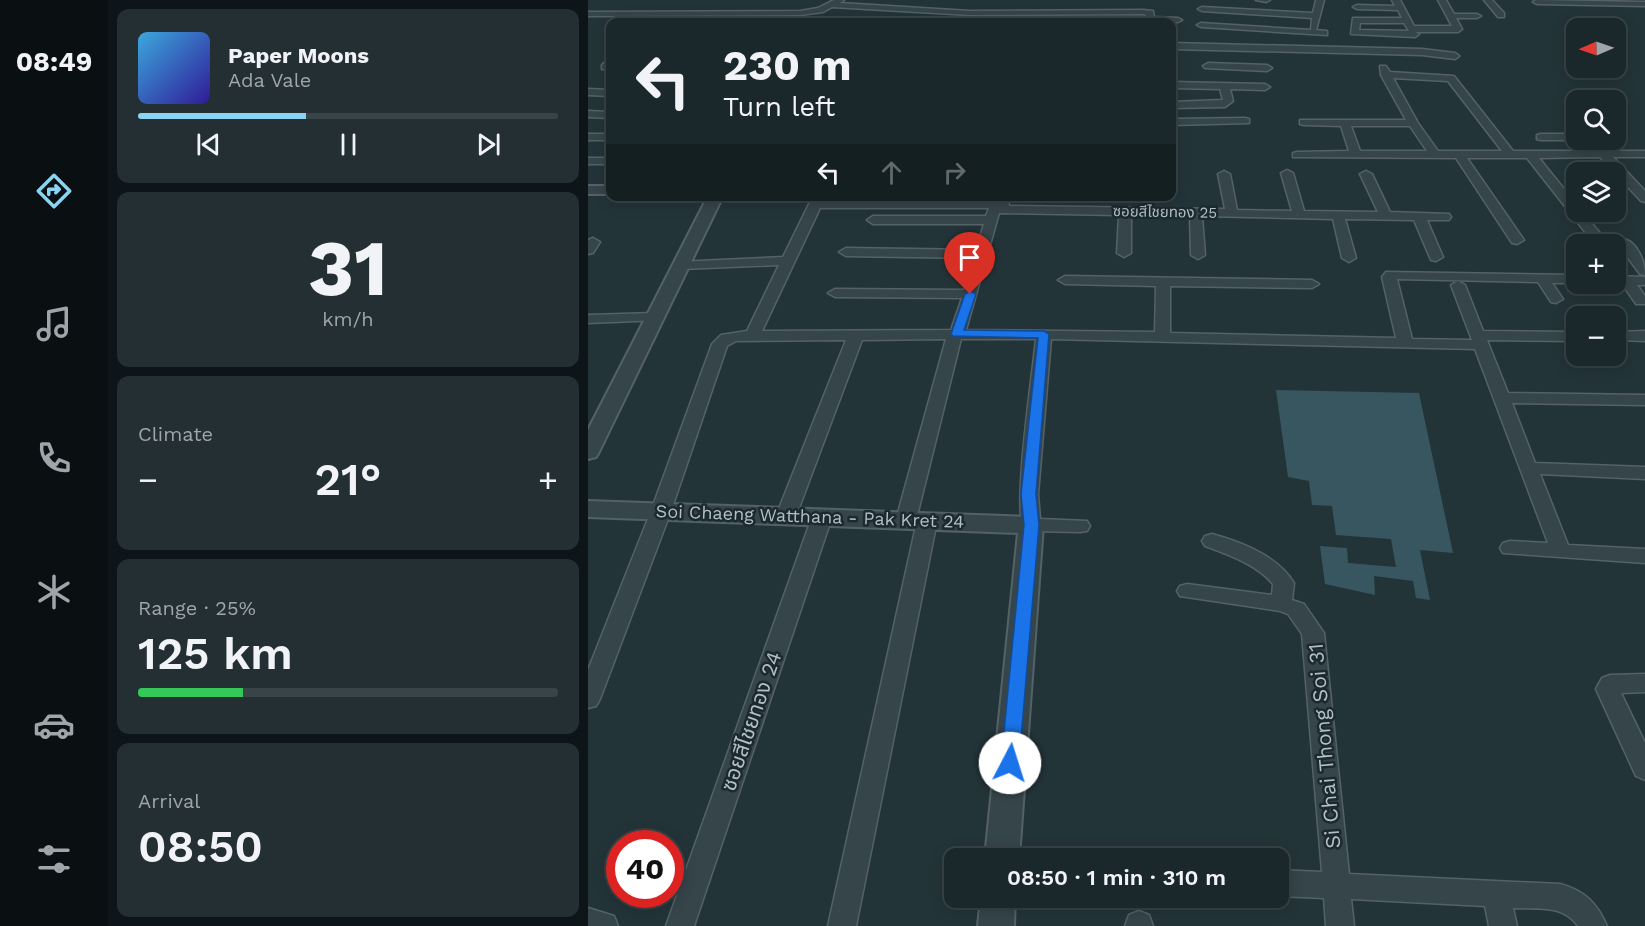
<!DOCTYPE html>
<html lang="en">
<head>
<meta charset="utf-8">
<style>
  :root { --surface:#1a272b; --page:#232f33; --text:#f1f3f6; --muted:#9fa5a9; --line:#384447; --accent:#89d4f3 }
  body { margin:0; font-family:"Work Sans","Noto Sans Thai",sans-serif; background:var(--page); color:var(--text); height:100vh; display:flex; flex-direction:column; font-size:22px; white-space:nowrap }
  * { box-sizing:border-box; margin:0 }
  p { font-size:20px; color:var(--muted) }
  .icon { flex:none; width:33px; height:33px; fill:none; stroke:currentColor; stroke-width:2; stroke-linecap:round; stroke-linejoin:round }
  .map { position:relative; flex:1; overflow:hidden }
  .drawer { display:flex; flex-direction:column; gap:9px; padding:9px; background:#0e1518; width:480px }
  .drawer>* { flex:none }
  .hud { position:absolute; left:18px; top:18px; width:570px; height:183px; border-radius:12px; box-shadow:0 3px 15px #0003,0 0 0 2px var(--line); background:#1a272b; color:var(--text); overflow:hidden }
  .needle { width:39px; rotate:268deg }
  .fabs { position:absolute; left:978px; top:18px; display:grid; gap:12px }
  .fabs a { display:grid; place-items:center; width:60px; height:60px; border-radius:12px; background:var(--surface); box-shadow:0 3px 15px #0003,0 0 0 2px var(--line); font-size:30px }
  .speed { position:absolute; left:18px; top:830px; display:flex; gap:12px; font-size:30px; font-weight:700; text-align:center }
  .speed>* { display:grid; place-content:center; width:78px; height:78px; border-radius:50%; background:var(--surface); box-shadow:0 3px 15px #0003,0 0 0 2px var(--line); line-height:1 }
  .speed .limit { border:9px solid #d22; background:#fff; color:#111 }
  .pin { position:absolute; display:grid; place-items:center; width:51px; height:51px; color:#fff; margin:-62px -26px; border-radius:50% 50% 50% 0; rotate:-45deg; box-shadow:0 0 6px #0007 }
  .pin .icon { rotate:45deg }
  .me { position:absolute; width:66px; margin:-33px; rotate:5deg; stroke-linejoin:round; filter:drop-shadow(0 0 4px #0008) }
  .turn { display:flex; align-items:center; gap:21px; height:126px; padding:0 18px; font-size:27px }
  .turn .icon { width:78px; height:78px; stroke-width:2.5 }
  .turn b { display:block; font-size:42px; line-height:51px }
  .lanes { display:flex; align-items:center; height:57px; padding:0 18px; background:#0003; justify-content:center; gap:30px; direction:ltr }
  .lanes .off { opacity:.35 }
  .big { font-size:45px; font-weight:600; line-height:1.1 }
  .drawer .widget { flex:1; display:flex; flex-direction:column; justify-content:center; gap:9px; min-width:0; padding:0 21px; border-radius:12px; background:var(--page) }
  .drawer .dial { align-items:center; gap:0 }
  .dial b { font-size:78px; line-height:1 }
  .song { display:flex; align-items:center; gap:18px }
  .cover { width:72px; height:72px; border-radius:9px; background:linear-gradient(135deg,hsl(200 70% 55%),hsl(250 70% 35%)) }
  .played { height:6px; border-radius:3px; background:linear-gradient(90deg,var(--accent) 40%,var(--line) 40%) }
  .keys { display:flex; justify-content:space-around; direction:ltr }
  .heat { display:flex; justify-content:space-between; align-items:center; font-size:33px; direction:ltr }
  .charge { height:9px; border-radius:4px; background:linear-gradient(90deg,#34c759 25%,var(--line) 0) }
  .trip { position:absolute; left:356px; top:848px; width:345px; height:60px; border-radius:12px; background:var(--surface); box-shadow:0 3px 15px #0003,0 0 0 2px var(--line); font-weight:600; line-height:60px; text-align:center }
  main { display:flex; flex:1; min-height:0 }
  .tabs { display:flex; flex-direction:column; width:108px; justify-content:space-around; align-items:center; background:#0a1011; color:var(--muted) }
  .tabs .icon { width:42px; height:42px }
  .tabs .selected { color:var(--accent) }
  .tabs b { font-size:27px; color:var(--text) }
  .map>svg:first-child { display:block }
  .water { fill:#37565f }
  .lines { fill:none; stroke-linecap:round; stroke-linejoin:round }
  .minor-casing { stroke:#546267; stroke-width:3 }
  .tertiary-casing { stroke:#546267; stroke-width:4 }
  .minor { fill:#36454a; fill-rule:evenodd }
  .tertiary { fill:#36454a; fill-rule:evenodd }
  .route { fill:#1a73e8; stroke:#114b97; stroke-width:1.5 }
  .labels { text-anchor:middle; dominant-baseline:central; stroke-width:5; stroke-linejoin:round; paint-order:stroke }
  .far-street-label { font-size:15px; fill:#b1c0c6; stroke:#1c292e }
  .street-label { font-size:18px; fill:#b1c0c6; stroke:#1c292e }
  .near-street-label { font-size:21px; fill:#b1c0c6; stroke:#1c292e }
</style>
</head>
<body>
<main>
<nav class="tabs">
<b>08:49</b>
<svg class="icon selected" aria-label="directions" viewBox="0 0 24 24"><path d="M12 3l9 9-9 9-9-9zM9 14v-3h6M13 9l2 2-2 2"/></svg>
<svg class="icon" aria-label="music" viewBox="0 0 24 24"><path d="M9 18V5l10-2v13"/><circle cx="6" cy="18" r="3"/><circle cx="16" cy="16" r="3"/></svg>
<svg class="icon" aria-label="phone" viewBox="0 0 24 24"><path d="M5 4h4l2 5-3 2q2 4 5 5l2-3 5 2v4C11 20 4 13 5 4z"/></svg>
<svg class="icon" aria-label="climate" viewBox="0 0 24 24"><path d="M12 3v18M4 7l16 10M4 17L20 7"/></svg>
<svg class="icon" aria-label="car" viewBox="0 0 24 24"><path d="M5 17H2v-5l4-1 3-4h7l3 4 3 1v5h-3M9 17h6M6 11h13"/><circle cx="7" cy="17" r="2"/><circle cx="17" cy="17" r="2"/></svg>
<svg class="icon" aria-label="filters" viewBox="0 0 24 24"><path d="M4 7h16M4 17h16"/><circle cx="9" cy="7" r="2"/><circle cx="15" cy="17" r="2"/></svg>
</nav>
<section class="drawer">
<div class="widget">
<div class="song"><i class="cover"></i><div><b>Paper Moons</b><p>Ada Vale</p></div></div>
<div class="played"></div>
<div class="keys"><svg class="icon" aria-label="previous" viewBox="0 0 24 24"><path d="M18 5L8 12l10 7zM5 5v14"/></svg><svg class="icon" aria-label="pause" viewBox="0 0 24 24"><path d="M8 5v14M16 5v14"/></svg><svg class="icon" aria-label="next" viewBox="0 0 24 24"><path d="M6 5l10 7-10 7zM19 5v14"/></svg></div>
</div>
<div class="widget dial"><b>31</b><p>km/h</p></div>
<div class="widget"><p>Climate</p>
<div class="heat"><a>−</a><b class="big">21°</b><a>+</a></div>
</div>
<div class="widget"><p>Range · 25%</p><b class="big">125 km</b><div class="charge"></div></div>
<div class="widget"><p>Arrival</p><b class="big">08:50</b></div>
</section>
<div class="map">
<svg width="1057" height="926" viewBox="0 0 1057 926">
  <rect width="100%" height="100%" fill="#233439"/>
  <path class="water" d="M 688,390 L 831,393 L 865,553 L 832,550 L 842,600 L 828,598 L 825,581 L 786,576 L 787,595 L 737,584 L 732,546 L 759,548 L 760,563 L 808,567 L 803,539 L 748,535 L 744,506 L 724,505 L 721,481 L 700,477 Z"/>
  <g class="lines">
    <g class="minor-casing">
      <path id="minor" d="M 246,0 L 256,0 L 252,3 L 382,11 L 555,10 L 565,11 L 566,17 L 590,18 L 594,20 L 590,22 L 558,22 L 558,15 L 555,14 L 382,15 L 244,7 L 235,12 L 212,15 L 0,16 L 0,12 L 212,11 L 230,8 Z
        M 668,0 L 682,0 L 678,2 Z
        M 728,0 L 736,0 L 728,30 L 739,31 L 739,35 L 613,27 L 609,25 L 613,23 L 723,30 L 724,18 L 614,11 L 610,9 L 614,7 L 725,13 Z
        M 804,0 L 812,0 L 826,26 L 864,26 L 850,0 L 858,0 L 866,14 L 889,14 L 893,16 L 889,18 L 868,18 L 874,29 L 870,32 L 827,32 L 831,34 L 827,37 L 763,34 L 765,18 L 814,18 L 810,10 L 769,9 L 765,7 L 769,5 L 807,6 ZM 772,23 L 816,23 L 821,31 L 771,30 Z
        M 896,0 L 904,0 L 916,13 L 916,17 L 910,17 Z
        M 948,0 L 1057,2 L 1057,6 L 949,4 L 945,2 Z
        M 584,43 L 834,49 L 867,53 L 871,56 L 867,59 L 834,55 L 584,49 Z
        M 22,58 L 22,66 L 20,69 L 14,69 L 14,65 Z
        M 620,63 L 679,65 L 684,68 L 679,71 L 617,68 L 615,66 Z
        M 792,66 L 798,66 L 802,72 L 866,76 L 925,151 L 1057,151 L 1057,157 L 1025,157 L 1057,191 L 1057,202 L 1053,201 L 1012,157 L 951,158 L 988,204 L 988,212 L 994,212 L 1017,239 L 1010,243 L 1005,242 L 939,158 L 879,158 L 936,240 L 929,244 L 924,243 L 868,158 L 705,157 L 705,153 L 709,152 L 761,151 L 753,126 L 716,125 L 712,124 L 712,120 L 818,120 L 793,75 ZM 805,78 L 860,81 L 914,151 L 850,151 L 830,123 ZM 763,126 L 822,126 L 839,151 L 772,151 Z
        M 584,82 L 677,84 L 682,87 L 677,90 L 642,89 L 645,101 L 637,107 L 584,108 L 584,102 L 635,100 L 632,89 L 584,88 Z
        M 0,89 L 22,90 L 22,96 L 0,95 Z
        M 0,111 L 22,112 L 22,118 L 0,117 Z
        M 657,118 L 661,119 L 661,123 L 584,125 L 584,119 Z
        M 0,134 L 22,134 L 22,140 L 0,140 Z
        M 953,134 L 988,134 L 988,140 L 991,140 L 953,140 L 949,139 L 949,135 Z
        M 0,158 L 22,158 L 22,164 L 0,164 Z
        M 699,170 L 705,173 L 716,211 L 790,212 L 772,174 L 778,171 L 784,174 L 802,212 L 861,214 L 863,217 L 861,220 L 839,220 L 855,257 L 848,261 L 843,260 L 826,220 L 757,219 L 768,258 L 761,262 L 754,258 L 745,219 L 614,216 L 617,255 L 610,259 L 603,255 L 602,216 L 543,215 L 543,253 L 536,257 L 529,253 L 531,215 L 411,213 L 378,330 L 567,332 L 568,286 L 477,284 L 470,280 L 477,276 L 724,280 L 731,284 L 724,288 L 582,286 L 582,333 L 808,338 L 794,277 L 798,272 L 988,275 L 988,283 L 964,283 L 975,299 L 968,303 L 963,302 L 950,282 L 809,279 L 824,339 L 884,340 L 863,285 L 870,281 L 877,285 L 895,331 L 988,332 L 988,341 L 899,340 L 920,393 L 1057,395 L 1057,405 L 924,403 L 947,463 L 1057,467 L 1057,479 L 952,474 L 980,545 L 1057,549 L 1057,563 L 915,553 L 912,548 L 915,543 L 922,541 L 960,543 L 887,349 L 463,339 L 450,494 L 452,519 L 499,521 L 502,526 L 499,531 L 492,532 L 443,531 L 436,530 C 424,510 445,370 448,339 L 373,339 L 328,520 L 325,524 L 318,526 L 311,524 L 308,520 L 358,339 L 274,340 L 208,516 L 205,520 L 198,522 L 191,520 L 188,516 L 258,340 L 148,341 L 139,346 L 83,511 L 12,699 L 8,706 L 0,708 L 0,670 L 63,511 L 124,344 L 133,335 L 159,331 L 191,265 L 94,269 L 87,265 L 89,262 L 195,257 L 225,196 L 237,196 L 235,200 L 411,200 L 420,199 L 421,206 L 637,209 L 630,174 L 636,171 L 642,174 L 649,210 L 704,211 L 693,173 ZM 232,208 L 401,208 L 398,216 L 285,216 L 279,220 L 285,224 L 396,224 L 388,250 L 258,248 L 251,252 L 258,256 L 386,258 L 376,290 L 247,289 L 240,293 L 247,297 L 374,298 L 363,330 L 174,331 Z
        M 5,238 L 12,242 L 5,253 L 0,254 L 0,240 Z
        M 1036,239 C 1050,243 1057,262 1057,275 L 1052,274 L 1029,243 Z
        M 1028,276 L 1057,277 L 1057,285 L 1049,285 L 1057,296 L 1057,304 L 1048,304 L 1034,284 L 1025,284 L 1028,284 Z
        M 67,313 L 74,317 L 72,320 L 0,323 L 0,315 Z
        M 1057,331 L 1057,341 L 1028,340 L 1028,332 Z
        M 234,511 L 241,513 L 244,517 L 106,926 L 78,926 L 224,517 L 227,513 Z
        M 339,515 L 346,517 L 349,521 L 268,926 L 240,926 L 329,521 L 332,517 Z
        M 624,534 C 653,542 690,556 706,583 L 704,600 L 716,604 L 736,633 L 761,874 L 972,884 C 997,891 1009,903 1019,926 L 990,926 C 975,904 949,909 925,908 L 929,926 L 901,926 L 897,906 L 763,899 L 766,926 L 738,926 L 736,898 L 690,896 L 690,870 L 734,872 L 714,634 L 700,614 L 692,611 L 592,596 L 589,591 L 592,586 L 599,584 L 684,595 L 685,584 C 668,564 641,555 617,546 L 614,541 L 617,536 Z
        M 1057,674 L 1057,692 L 1033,693 L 1057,743 L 1057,780 L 1048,776 L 1008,689 L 1014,678 L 1022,675 Z
        M 0,908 L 26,916 L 30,926 L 0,926 Z
        M 551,911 L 561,915 L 565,926 L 537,926 L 541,915 Z"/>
    </g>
    <g class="tertiary-casing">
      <path id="tertiary" d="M 0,186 L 22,186 L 22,194 L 0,194 Z
        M 120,196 L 135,196 L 11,452 L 8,457 L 0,459 L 0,430 Z
        M 0,501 L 443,517 L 452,519 L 455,525 L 431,858 L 397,858 L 430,533 L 0,517 Z
        M 393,897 L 427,897 L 426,926 L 390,926 Z"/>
    </g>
    <use href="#minor" class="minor"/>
    <use href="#tertiary" class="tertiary"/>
  </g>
  <path class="route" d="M 382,291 L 388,294 L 376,330 L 456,331 L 461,334 L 448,494 L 451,525 L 431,763 L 429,768 L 422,771 L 415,768 L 413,763 L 436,525 L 433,494 L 450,338 L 365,336 L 363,334 L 377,294 Z"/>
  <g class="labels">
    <g class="far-street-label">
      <text transform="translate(577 212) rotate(1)">ซอยสีไชยทอง 25</text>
    </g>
    <g class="street-label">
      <text transform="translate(222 516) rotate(2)">Soi Chaeng Watthana - Pak Kret 24</text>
    </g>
    <g class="near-street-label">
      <text transform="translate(163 721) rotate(-71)">ซอยสีไชยทอง 24</text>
      <text transform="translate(736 746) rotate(-95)">Si Chai Thong Soi 31</text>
    </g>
  </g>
</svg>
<div class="fabs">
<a><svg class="needle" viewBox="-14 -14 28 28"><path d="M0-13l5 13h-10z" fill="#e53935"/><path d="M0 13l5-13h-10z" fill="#9fa5a9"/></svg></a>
<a><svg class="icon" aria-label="search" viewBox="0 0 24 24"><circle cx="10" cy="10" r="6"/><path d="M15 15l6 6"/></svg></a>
<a><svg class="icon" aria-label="layers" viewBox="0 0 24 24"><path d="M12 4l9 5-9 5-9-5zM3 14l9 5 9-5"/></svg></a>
<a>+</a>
<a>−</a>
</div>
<div class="speed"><div class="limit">40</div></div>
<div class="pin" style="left:382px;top:294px;background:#d93025"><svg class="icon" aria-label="arrive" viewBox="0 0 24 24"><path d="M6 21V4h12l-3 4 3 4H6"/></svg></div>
<svg class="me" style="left:422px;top:763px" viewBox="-20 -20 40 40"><circle r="19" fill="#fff"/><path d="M0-13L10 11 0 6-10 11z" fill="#1a73e8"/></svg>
<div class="trip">08:50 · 1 min · 310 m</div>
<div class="hud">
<div class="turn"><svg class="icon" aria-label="left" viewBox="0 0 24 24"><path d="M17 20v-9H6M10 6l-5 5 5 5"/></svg><div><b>230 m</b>Turn left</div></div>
<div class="lanes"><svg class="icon" aria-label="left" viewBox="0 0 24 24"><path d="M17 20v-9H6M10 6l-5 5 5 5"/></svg><svg class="icon off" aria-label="ahead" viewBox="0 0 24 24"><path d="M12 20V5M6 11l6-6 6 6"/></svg><svg class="icon off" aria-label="right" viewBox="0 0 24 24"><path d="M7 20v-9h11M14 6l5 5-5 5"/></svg></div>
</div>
</div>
</main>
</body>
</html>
